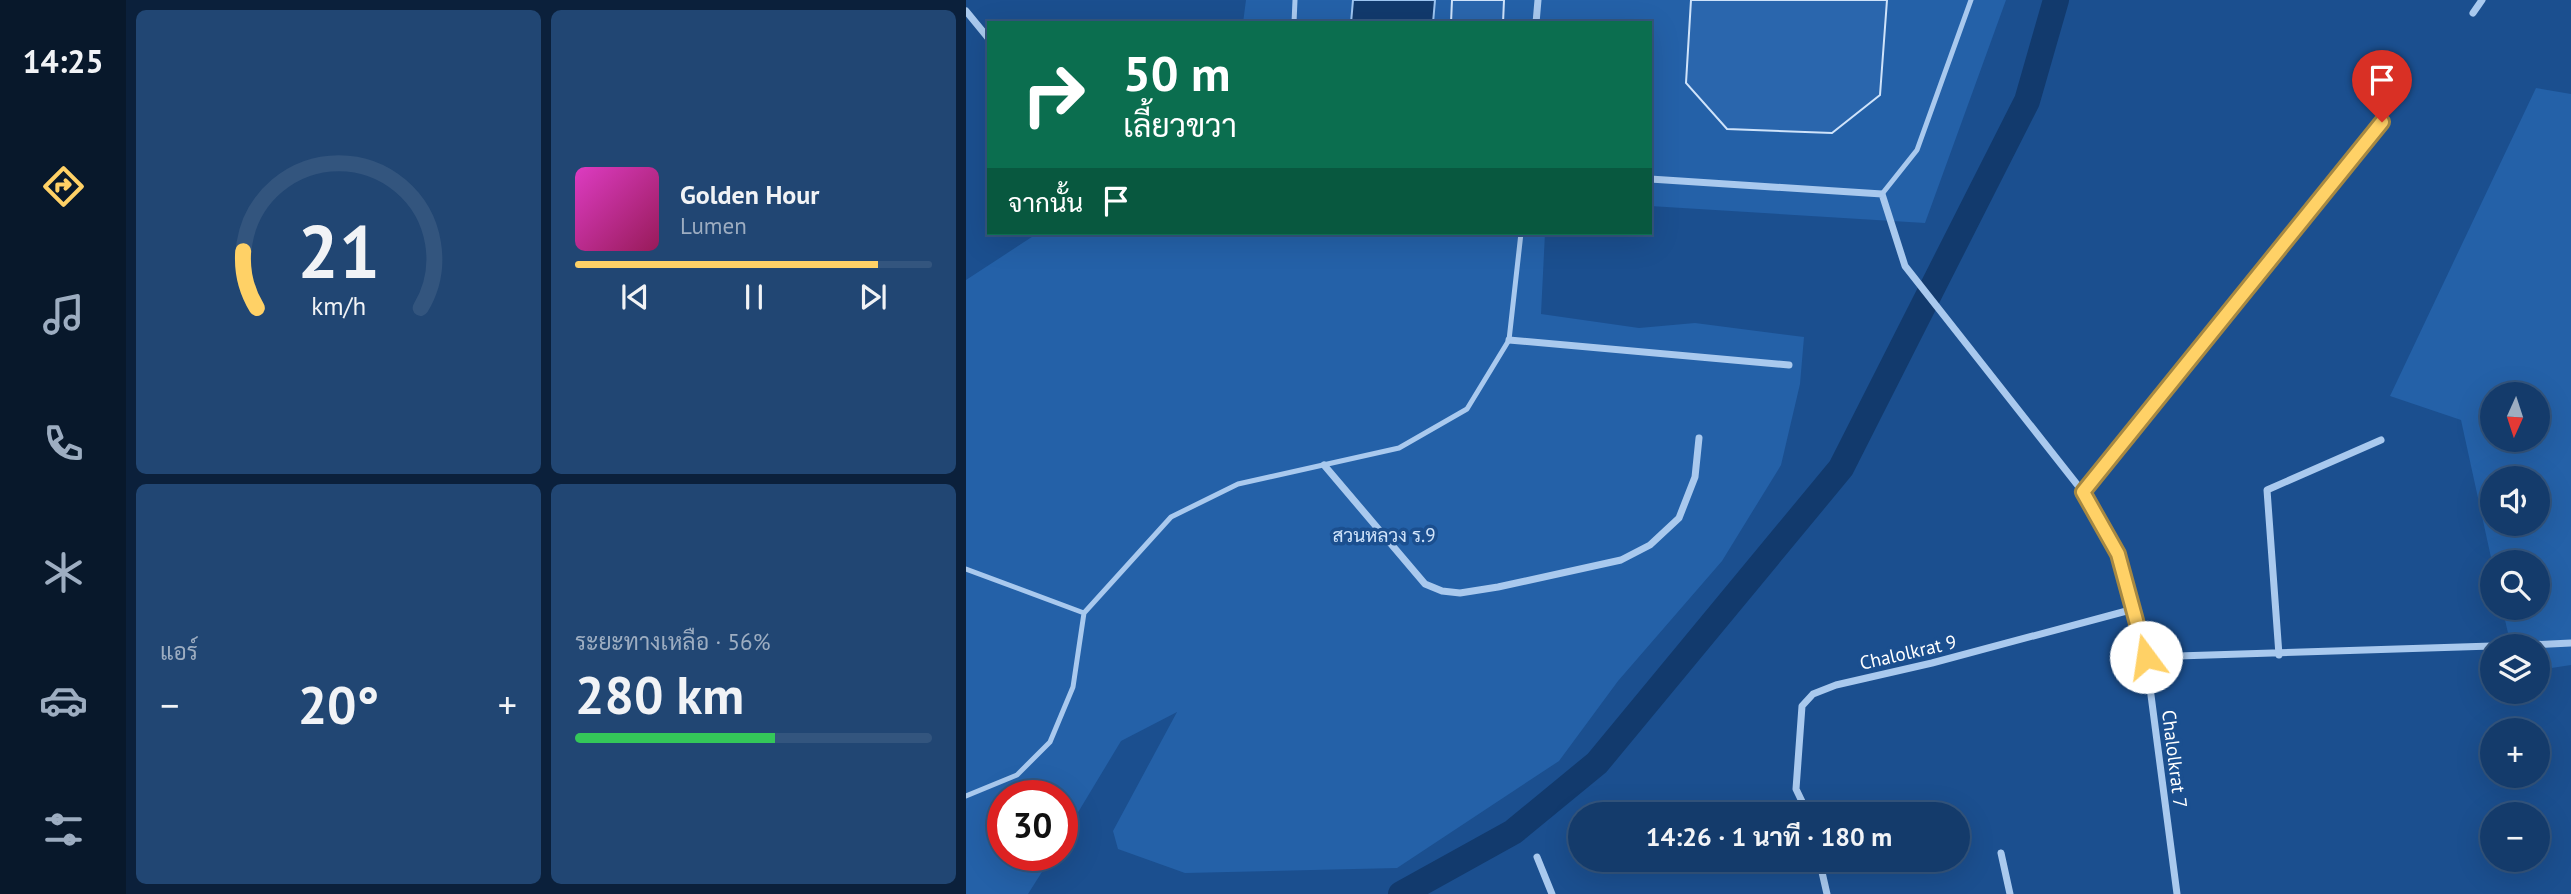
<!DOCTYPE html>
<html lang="th">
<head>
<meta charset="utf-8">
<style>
  :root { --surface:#143b6b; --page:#214673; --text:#f1f3f6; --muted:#9dadc1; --line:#33557e; --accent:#ffd166 }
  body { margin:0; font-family:"PT Sans",Sarabun,sans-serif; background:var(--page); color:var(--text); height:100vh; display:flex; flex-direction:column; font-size:26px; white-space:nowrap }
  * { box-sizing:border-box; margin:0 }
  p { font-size:23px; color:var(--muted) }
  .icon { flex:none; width:38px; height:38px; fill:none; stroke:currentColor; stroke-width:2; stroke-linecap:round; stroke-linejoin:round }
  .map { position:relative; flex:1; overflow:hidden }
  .side { display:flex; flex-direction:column; gap:10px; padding:10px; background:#0b203b; width:840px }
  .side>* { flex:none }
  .banner { position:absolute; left:21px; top:21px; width:665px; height:214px; border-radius:0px; box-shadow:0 7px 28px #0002,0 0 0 2px var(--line); background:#0b6e4f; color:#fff; overflow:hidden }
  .needle { width:46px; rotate:183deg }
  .controls { position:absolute; left:1514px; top:382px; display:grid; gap:14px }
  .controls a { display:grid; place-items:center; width:70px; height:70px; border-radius:50%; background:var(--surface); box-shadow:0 7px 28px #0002,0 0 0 2px var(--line); font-size:35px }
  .speed { position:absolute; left:21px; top:780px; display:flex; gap:14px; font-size:35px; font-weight:700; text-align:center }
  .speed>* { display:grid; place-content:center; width:91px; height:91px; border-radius:50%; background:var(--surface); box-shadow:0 7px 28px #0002,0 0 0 2px var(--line); line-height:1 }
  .speed .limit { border:10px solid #d22; background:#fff; color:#111 }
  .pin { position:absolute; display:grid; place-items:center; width:60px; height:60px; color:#fff; margin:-72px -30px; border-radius:50% 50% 50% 0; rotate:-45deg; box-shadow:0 0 7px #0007 }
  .pin .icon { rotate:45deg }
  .me { position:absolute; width:77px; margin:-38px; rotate:346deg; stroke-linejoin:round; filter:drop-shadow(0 0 5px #0008) }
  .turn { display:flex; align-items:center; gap:24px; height:147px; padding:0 21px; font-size:32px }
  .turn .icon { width:91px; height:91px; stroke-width:2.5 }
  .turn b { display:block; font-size:49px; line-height:60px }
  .then { display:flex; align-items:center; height:66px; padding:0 21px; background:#0003; gap:14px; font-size:26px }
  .big { font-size:52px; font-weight:700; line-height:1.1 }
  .side .widget { flex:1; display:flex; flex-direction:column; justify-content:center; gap:10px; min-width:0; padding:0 24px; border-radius:10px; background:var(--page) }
  .side .dial { align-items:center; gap:0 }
  .dial svg { height:182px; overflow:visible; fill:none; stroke:var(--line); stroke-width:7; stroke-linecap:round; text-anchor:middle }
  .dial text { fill:var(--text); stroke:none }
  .song { display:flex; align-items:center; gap:21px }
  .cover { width:84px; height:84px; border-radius:10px; background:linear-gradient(135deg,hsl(310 70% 55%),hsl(330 70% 35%)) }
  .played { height:7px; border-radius:4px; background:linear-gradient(90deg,var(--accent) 85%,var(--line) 85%) }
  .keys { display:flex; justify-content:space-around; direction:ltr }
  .heat { display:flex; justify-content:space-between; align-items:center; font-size:38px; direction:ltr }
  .charge { height:10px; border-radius:5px; background:linear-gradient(90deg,#34c759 56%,var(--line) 0) }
  .side .tiles { flex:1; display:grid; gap:10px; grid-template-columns:repeat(2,1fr) }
  .trip { position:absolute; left:602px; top:802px; width:402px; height:70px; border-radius:35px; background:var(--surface); box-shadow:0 7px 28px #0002,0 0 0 2px var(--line); font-weight:700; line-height:70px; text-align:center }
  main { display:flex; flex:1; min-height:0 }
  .dock { display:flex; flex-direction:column; width:126px; justify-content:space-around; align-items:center; background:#08182b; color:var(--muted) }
  .dock .icon { width:49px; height:49px }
  .dock .current { color:var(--accent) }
  .dock b { font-size:32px; color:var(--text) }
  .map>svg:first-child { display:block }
  .green { fill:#2461a8; fill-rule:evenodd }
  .water { fill:#123a6d; stroke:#9cc4f0; stroke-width:2 }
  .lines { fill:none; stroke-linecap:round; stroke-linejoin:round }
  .canal { stroke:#123a6d; stroke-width:26 }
  .building { fill:#2a66ad; stroke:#cfe3fa; stroke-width:2 }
  .lane { stroke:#a9c9ee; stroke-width:5 }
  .street { stroke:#a9c9ee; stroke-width:7 }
  .route-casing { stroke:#a68842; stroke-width:18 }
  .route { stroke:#ffd166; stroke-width:12 }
  .labels { text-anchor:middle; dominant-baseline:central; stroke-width:7; stroke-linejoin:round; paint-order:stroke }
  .park-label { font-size:19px; fill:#cfe3fa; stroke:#1b4f8f }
  .street-label { font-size:19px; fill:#fff; stroke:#1b4f8f }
</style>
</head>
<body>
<main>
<nav class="dock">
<b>14:25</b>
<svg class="icon current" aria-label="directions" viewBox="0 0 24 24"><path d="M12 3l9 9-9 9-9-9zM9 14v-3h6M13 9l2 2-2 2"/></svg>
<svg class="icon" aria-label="music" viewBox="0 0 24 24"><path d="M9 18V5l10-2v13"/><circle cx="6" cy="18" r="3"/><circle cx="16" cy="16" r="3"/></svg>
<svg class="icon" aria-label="phone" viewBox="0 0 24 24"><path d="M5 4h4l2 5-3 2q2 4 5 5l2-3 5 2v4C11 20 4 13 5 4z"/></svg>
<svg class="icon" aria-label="climate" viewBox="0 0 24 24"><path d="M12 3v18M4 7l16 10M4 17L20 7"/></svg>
<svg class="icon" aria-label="car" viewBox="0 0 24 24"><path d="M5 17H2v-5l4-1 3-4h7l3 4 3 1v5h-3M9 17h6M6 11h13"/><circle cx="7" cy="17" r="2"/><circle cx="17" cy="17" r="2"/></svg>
<svg class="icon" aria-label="filters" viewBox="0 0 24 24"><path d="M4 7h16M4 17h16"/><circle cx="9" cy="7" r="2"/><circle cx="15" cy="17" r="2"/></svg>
</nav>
<section class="side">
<div class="tiles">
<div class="widget dial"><svg viewBox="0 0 100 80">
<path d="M14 69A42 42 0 1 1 86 69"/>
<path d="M14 69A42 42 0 0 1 8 44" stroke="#ffd166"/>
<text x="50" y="56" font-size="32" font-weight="700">21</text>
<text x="50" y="72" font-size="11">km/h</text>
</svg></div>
<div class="widget">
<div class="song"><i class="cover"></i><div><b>Golden Hour</b><p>Lumen</p></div></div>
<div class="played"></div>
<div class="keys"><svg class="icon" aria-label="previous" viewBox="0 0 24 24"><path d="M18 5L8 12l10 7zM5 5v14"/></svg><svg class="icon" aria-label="pause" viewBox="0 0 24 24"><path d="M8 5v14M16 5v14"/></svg><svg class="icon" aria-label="next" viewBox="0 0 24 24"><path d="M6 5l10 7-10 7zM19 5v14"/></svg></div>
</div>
<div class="widget"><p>แอร์</p>
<div class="heat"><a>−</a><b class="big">20°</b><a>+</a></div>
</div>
<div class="widget"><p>ระยะทางเหลือ · 56%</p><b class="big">280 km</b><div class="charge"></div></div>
</div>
</section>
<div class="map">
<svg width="1605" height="894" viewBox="0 0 1605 894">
  <rect width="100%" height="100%" fill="#1b4f8f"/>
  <path class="green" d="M 280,0 L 1040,0 L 959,223 L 684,206 L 684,23 L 277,23 Z
    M 1570,88 L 1605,94 L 1605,665 L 1572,670 L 1572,646 L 1545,646 L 1536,607 L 1572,607 L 1572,562 L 1526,562 L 1495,420 L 1424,396 ZM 1526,394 L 1572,394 L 1572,439 L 1526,439 ZM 1526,478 L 1572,478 L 1572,523 L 1526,523 Z
    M 72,233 L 579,233 L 575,314 L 673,328 L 729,323 L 838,337 L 834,384 L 815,465 L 756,561 L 652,681 L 593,761 L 431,868 L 219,873 L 152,849 L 147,831 L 211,712 L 155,741 L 96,839 L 96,796 L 37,796 L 37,856 L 86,856 L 62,894 L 0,894 L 0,280 Z"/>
  <path class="water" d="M 387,0 L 469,0 L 467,23 L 385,23 Z"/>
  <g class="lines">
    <path class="canal" d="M 435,894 L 547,832 L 631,763 L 875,468 L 1061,101 L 1090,0"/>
  </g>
  <path class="building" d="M 486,0 L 538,0 L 537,23 L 485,23 Z
    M 725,0 L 921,0 L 914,95 L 866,133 L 761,129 L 720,83 Z"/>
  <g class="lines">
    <path class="lane" d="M 328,23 L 329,0
      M 916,194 L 951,150 L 1005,0
      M 0,569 L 118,613
      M 0,796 L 51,775 L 84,742 L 107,687 L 118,613 L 205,517 L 272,484 L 433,448 L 501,409 L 543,340 L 555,233"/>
    <path class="street" d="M 0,11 L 23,39
      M 1507,13 L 1516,0
      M 570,23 L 572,0
      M 684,179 L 916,194 L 939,266 L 1117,492 L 1152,554 L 1180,657 L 1211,894
      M 543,340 L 823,365
      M 358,465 L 459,584 L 476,591 L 494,593 L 532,587 L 655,560 L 684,545 L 713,518 L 729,477 L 733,438
      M 1117,492 L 1416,122
      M 1541,646 L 1605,643
      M 1313,655 L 1301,490 L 1415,440
      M 1180,657 L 1526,646
      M 842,814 L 830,789 L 836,706 L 847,694 L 870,685 L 966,663 L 1168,609
      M 1035,853 L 1044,894
      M 571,857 L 586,894
      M 853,859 L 861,894"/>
  </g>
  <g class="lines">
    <g class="route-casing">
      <path id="route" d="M 1180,657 L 1152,554 L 1117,492 L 1416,122"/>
    </g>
    <use href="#route" class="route"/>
  </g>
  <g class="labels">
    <g class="park-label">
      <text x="418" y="535">สวนหลวง ร.9</text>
    </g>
    <g class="street-label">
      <text transform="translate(942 652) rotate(-13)">Chalolkrat 9</text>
      <text transform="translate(1209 759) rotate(83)">Chalolkrat 7</text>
    </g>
  </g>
</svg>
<div class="controls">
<a><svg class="needle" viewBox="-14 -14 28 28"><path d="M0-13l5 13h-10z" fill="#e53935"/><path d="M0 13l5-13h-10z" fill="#9dadc1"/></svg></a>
<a><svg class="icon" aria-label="sound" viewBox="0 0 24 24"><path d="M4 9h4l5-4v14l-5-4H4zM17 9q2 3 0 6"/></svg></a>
<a><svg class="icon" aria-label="search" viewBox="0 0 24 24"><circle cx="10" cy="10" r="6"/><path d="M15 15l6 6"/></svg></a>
<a><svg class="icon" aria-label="layers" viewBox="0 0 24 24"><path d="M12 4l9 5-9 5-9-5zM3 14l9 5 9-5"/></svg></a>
<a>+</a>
<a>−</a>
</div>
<div class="speed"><div class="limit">30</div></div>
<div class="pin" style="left:1416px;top:122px;background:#d93025"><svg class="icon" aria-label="arrive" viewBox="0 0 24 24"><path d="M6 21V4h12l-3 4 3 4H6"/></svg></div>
<svg class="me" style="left:1180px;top:657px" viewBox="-20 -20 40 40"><circle r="19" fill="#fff"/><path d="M0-13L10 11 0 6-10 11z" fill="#ffd166"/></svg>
<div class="trip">14:26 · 1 นาที · 180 m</div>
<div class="banner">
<div class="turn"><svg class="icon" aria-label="right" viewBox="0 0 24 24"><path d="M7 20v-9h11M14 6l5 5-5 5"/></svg><div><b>50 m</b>เลี้ยวขวา</div></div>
<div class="then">จากนั้น<svg class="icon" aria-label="arrive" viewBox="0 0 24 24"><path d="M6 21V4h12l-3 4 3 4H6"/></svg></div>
</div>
</div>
</main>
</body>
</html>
